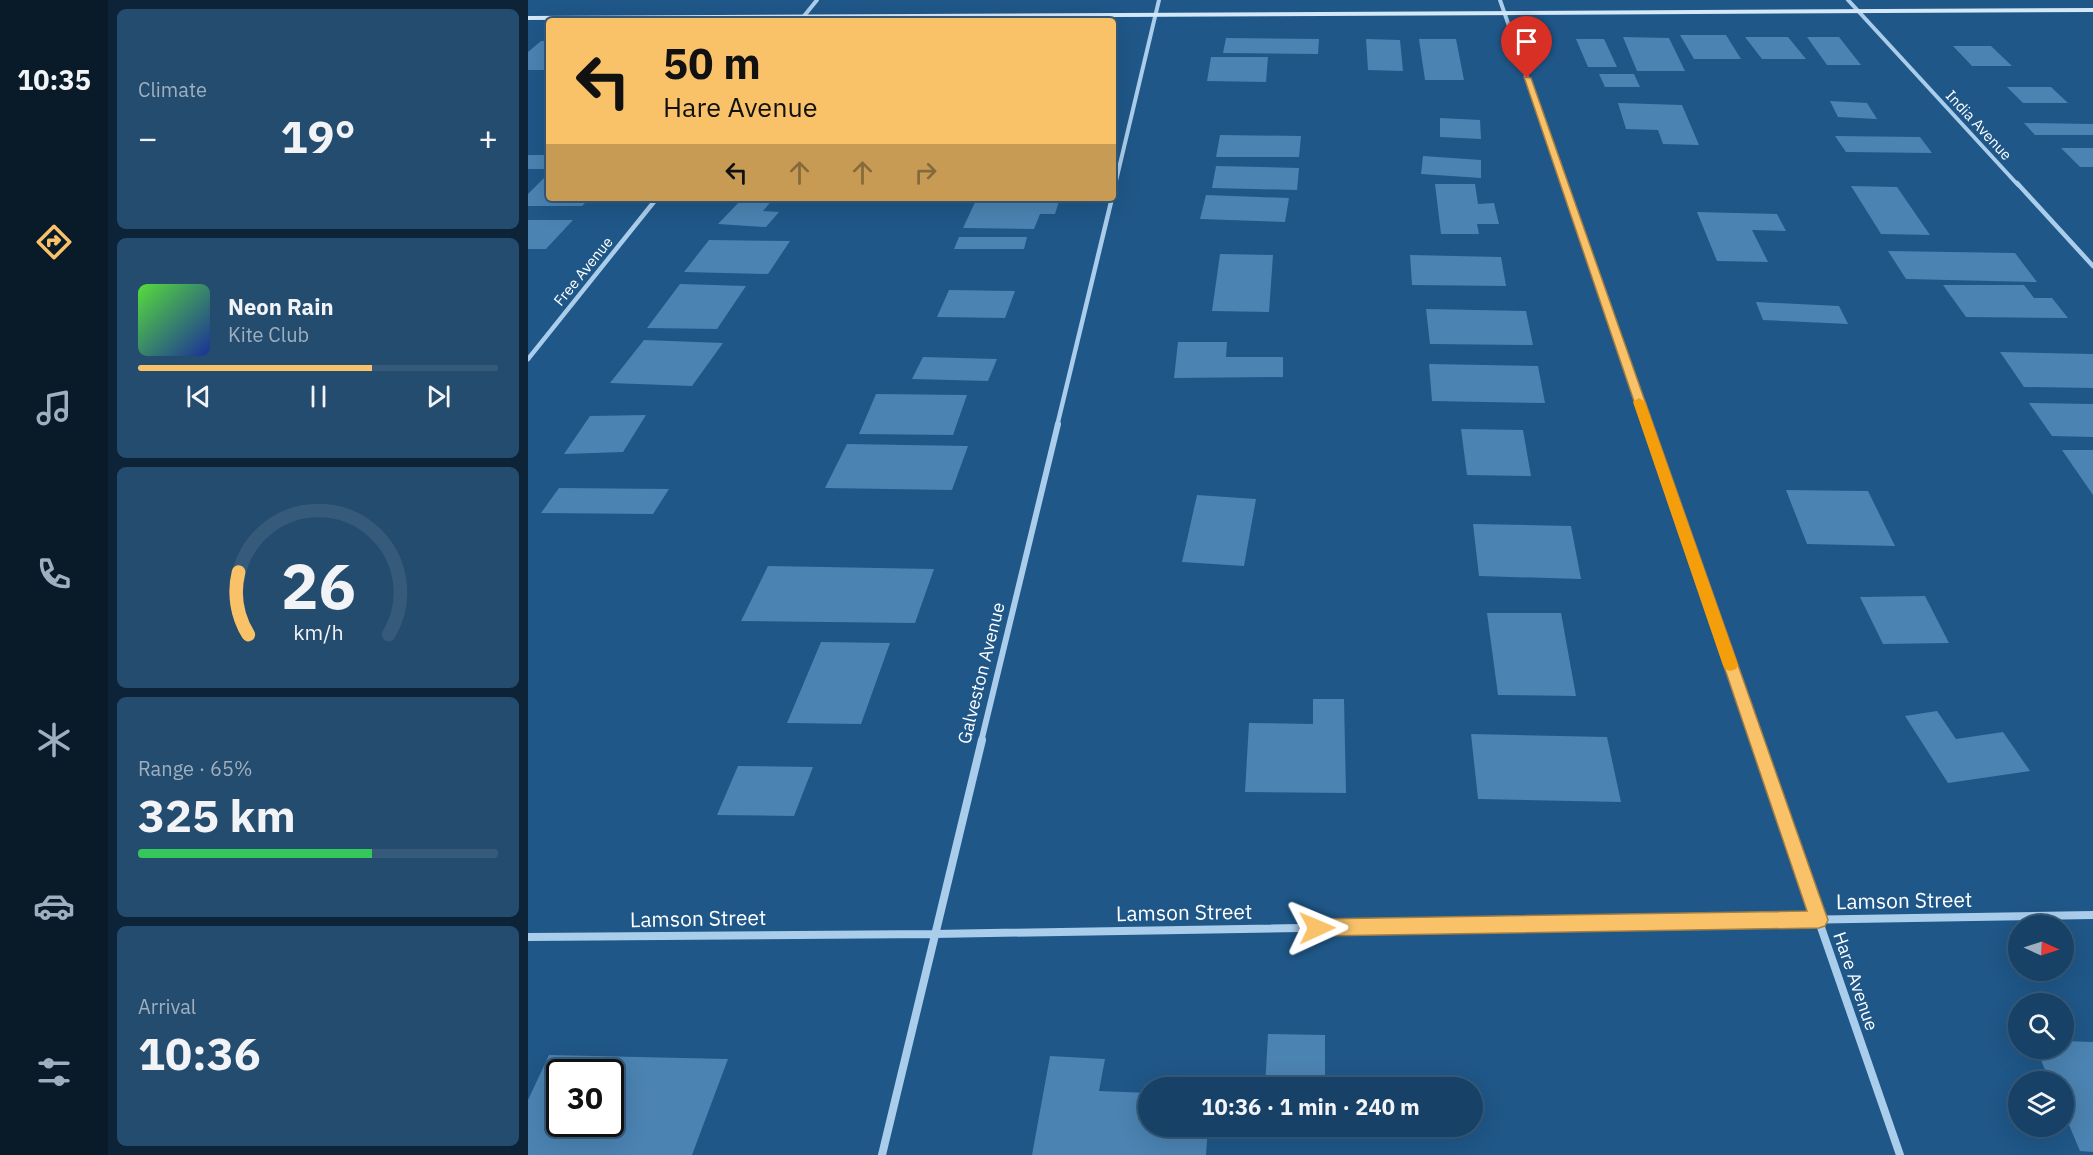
<!DOCTYPE html>
<html lang="en">
<head>
<meta charset="utf-8">
<style>
  :root { --surface:#174166; --page:#244c6f; --text:#f1f3f6; --muted:#9eafbf; --line:#365a7a; --accent:#f9c269 }
  body { margin:0; font-family:"IBM Plex Sans",sans-serif; background:var(--page); color:var(--text); height:100vh; display:flex; flex-direction:column; font-size:22px; white-space:nowrap }
  * { box-sizing:border-box; margin:0 }
  p { font-size:20px; color:var(--muted) }
  .icon { flex:none; width:33px; height:33px; fill:none; stroke:currentColor; stroke-width:2; stroke-linecap:round; stroke-linejoin:round }
  .map { position:relative; flex:1; overflow:hidden }
  .details { display:flex; flex-direction:column; gap:9px; padding:9px; background:#0d2438; width:420px }
  .details>* { flex:none }
  .top-card { position:absolute; left:18px; top:18px; width:570px; height:183px; border-radius:6px; box-shadow:0 6px 24px #0002,0 0 0 2px var(--line); background:#f9c269; color:#111; overflow:hidden }
  .needle { width:39px; rotate:93deg }
  .buttons { position:absolute; left:1480px; top:915px; display:grid; gap:12px }
  .buttons a { display:grid; place-items:center; width:66px; height:66px; border-radius:50%; background:var(--surface); box-shadow:0 6px 24px #0002,0 0 0 2px var(--line); font-size:30px }
  .speed { position:absolute; left:18px; top:1059px; display:flex; gap:12px; font-size:30px; font-weight:700; text-align:center }
  .speed>* { display:grid; place-content:center; width:78px; height:78px; border-radius:50%; background:var(--surface); box-shadow:0 6px 24px #0002,0 0 0 2px var(--line); line-height:1 }
  .speed .limit { border:3px solid #111; border-radius:9px; background:#fff; color:#111 }
  .pin { position:absolute; display:grid; place-items:center; width:51px; height:51px; color:#fff; margin:-62px -26px; border-radius:50% 50% 50% 0; rotate:-45deg; box-shadow:0 0 6px #0007 }
  .pin .icon { rotate:45deg }
  .me { position:absolute; width:66px; margin:-33px; rotate:89deg; stroke-linejoin:round; filter:drop-shadow(0 0 4px #0008) }
  .turn { display:flex; align-items:center; gap:21px; height:126px; padding:0 18px; font-size:27px }
  .turn .icon { width:78px; height:78px; stroke-width:2.5 }
  .turn b { display:block; font-size:42px; line-height:51px }
  .lanes { display:flex; align-items:center; height:57px; padding:0 18px; background:#0003; justify-content:center; gap:30px; direction:ltr }
  .lanes .off { opacity:.35 }
  .big { font-size:45px; font-weight:700; line-height:1.1 }
  .details .widget { flex:1; display:flex; flex-direction:column; justify-content:center; gap:9px; min-width:0; padding:0 21px; border-radius:9px; background:var(--page) }
  .details .dial { align-items:center; gap:0 }
  .dial svg { height:156px; overflow:visible; fill:none; stroke:var(--line); stroke-width:7; stroke-linecap:round; text-anchor:middle }
  .dial text { fill:var(--text); stroke:none }
  .song { display:flex; align-items:center; gap:18px }
  .cover { width:72px; height:72px; border-radius:9px; background:linear-gradient(135deg,hsl(110 70% 55%),hsl(230 70% 35%)) }
  .played { height:6px; border-radius:3px; background:linear-gradient(90deg,var(--accent) 65%,var(--line) 65%) }
  .keys { display:flex; justify-content:space-around; direction:ltr }
  .heat { display:flex; justify-content:space-between; align-items:center; font-size:33px; direction:ltr }
  .charge { height:9px; border-radius:4px; background:linear-gradient(90deg,#34c759 65%,var(--line) 0) }
  .trip { position:absolute; left:610px; top:1077px; width:345px; height:60px; border-radius:30px; background:var(--surface); box-shadow:0 6px 24px #0002,0 0 0 2px var(--line); font-weight:700; line-height:60px; text-align:center }
  main { display:flex; flex:1; min-height:0 }
  .tabs { display:flex; flex-direction:column; width:108px; justify-content:space-around; align-items:center; background:#091a29; color:var(--muted) }
  .tabs .icon { width:42px; height:42px }
  .tabs .on { color:var(--accent) }
  .tabs b { font-size:27px; color:var(--text) }
  .map>svg:first-child { display:block }
  .building { fill:#4b83b2; fill-rule:evenodd }
  .lines { fill:none; stroke-linecap:round; stroke-linejoin:round }
  .street-far3 { stroke:#a9cdeb; stroke-width:4 }
  .street-far2 { stroke:#a9cdeb; stroke-width:4.5 }
  .street-far1 { stroke:#a9cdeb; stroke-width:6 }
  .street { stroke:#a9cdeb; stroke-width:8 }
  .secondary { fill:#d5e8f8; fill-rule:evenodd }
  .route { fill:#f9c269; stroke:#a27e44; stroke-width:1.5 }
  .slow { fill:#f59e0b }
  .labels { text-anchor:middle; dominant-baseline:central; stroke-width:5; stroke-linejoin:round; paint-order:stroke }
  .far-street-label { font-size:15px; fill:#fff; stroke:#1f5788 }
  .street-label { font-size:18px; fill:#fff; stroke:#1f5788 }
  .near-street-label { font-size:21px; fill:#fff; stroke:#1f5788 }
</style>
</head>
<body>
<main>
<nav class="tabs">
<b>10:35</b>
<svg class="icon on" aria-label="directions" viewBox="0 0 24 24"><path d="M12 3l9 9-9 9-9-9zM9 14v-3h6M13 9l2 2-2 2"/></svg>
<svg class="icon" aria-label="music" viewBox="0 0 24 24"><path d="M9 18V5l10-2v13"/><circle cx="6" cy="18" r="3"/><circle cx="16" cy="16" r="3"/></svg>
<svg class="icon" aria-label="phone" viewBox="0 0 24 24"><path d="M5 4h4l2 5-3 2q2 4 5 5l2-3 5 2v4C11 20 4 13 5 4z"/></svg>
<svg class="icon" aria-label="climate" viewBox="0 0 24 24"><path d="M12 3v18M4 7l16 10M4 17L20 7"/></svg>
<svg class="icon" aria-label="car" viewBox="0 0 24 24"><path d="M5 17H2v-5l4-1 3-4h7l3 4 3 1v5h-3M9 17h6M6 11h13"/><circle cx="7" cy="17" r="2"/><circle cx="17" cy="17" r="2"/></svg>
<svg class="icon" aria-label="filters" viewBox="0 0 24 24"><path d="M4 7h16M4 17h16"/><circle cx="9" cy="7" r="2"/><circle cx="15" cy="17" r="2"/></svg>
</nav>
<section class="details">
<div class="widget"><p>Climate</p>
<div class="heat"><a>−</a><b class="big">19°</b><a>+</a></div>
</div>
<div class="widget">
<div class="song"><i class="cover"></i><div><b>Neon Rain</b><p>Kite Club</p></div></div>
<div class="played"></div>
<div class="keys"><svg class="icon" aria-label="previous" viewBox="0 0 24 24"><path d="M18 5L8 12l10 7zM5 5v14"/></svg><svg class="icon" aria-label="pause" viewBox="0 0 24 24"><path d="M8 5v14M16 5v14"/></svg><svg class="icon" aria-label="next" viewBox="0 0 24 24"><path d="M6 5l10 7-10 7zM19 5v14"/></svg></div>
</div>
<div class="widget dial"><svg viewBox="0 0 100 80">
<path d="M14 69A42 42 0 1 1 86 69"/>
<path d="M14 69A42 42 0 0 1 9 37" stroke="#f9c269"/>
<text x="50" y="56" font-size="32" font-weight="700">26</text>
<text x="50" y="72" font-size="11">km/h</text>
</svg></div>
<div class="widget"><p>Range · 65%</p><b class="big">325 km</b><div class="charge"></div></div>
<div class="widget"><p>Arrival</p><b class="big">10:36</b></div>
</section>
<div class="map">
<svg width="1565" height="1155" viewBox="0 0 1565 1155">
  <rect width="100%" height="100%" fill="#1f5788"/>
  <path class="building" d="M 1152,35 L 1198,35 L 1213,59 L 1166,59 Z
    M 1095,37 L 1141,38 L 1157,71 L 1109,71 Z
    M 1217,37 L 1260,37 L 1278,59 L 1234,59 Z
    M 1279,37 L 1311,37 L 1333,65 L 1299,65 Z
    M 698,38 L 791,39 L 790,54 L 695,53 Z
    M 838,39 L 872,40 L 875,71 L 840,70 Z
    M 891,39 L 928,39 L 936,80 L 897,80 Z
    M 1048,39 L 1076,39 L 1089,67 L 1060,67 Z
    M 13,41 L 21,41 L 21,70 L 0,70 L 0,52 Z
    M 1425,46 L 1463,46 L 1484,66 L 1444,66 Z
    M 683,57 L 740,57 L 738,82 L 679,81 Z
    M 1071,74 L 1106,74 L 1112,87 L 1077,87 Z
    M 1479,87 L 1523,87 L 1540,103 L 1495,103 Z
    M 1302,101 L 1339,103 L 1349,119 L 1310,117 Z
    M 1090,103 L 1154,105 L 1171,145 L 1135,144 L 1130,130 L 1098,129 Z
    M 912,118 L 952,120 L 953,139 L 912,137 Z
    M 1496,123 L 1565,124 L 1565,135 L 1507,135 Z
    M 692,135 L 773,136 L 771,157 L 688,157 Z
    M 1307,136 L 1392,137 L 1404,153 L 1318,152 Z
    M 1533,148 L 1565,148 L 1565,167 L 1552,167 Z
    M 0,155 L 21,155 L 21,169 L 0,169 Z
    M 895,156 L 953,160 L 953,178 L 893,174 Z
    M 688,166 L 771,168 L 769,190 L 684,188 Z
    M 19,175 L 21,175 L 21,198 L 62,198 L 54,206 L 0,206 L 0,194 Z
    M 907,184 L 947,184 L 950,204 L 966,203 L 971,224 L 949,224 L 951,234 L 913,234 Z
    M 1323,186 L 1369,187 L 1402,235 L 1353,234 Z
    M 678,195 L 761,198 L 757,222 L 672,219 Z
    M 215,198 L 246,198 L 235,211 L 251,212 L 238,227 L 190,224 Z
    M 449,198 L 532,198 L 527,214 L 512,214 L 506,229 L 435,228 Z
    M 1169,212 L 1249,214 L 1258,231 L 1224,230 L 1240,262 L 1189,261 Z
    M 0,220 L 45,220 L 18,249 L 0,249 Z
    M 431,237 L 499,237 L 496,249 L 426,249 Z
    M 181,240 L 262,241 L 240,274 L 156,272 Z
    M 1360,251 L 1487,253 L 1509,282 L 1378,279 Z
    M 692,254 L 745,255 L 741,312 L 684,311 Z
    M 882,255 L 973,257 L 978,286 L 884,285 Z
    M 152,284 L 218,286 L 189,329 L 119,328 Z
    M 1415,285 L 1496,285 L 1506,298 L 1524,298 L 1540,318 L 1438,317 Z
    M 421,290 L 487,291 L 477,318 L 409,317 Z
    M 1228,302 L 1311,306 L 1320,324 L 1235,320 Z
    M 898,309 L 998,311 L 1005,345 L 902,344 Z
    M 116,340 L 195,343 L 164,386 L 82,383 Z
    M 650,342 L 699,342 L 698,357 L 755,357 L 755,377 L 646,378 Z
    M 1472,352 L 1565,354 L 1565,388 L 1496,387 Z
    M 395,357 L 469,359 L 460,381 L 384,379 Z
    M 901,364 L 1010,366 L 1017,403 L 904,401 Z
    M 348,394 L 439,395 L 425,435 L 331,434 Z
    M 1501,403 L 1565,404 L 1565,437 L 1524,436 Z
    M 118,415 L 95,452 L 36,454 L 62,416 Z
    M 933,429 L 995,430 L 1003,476 L 939,475 Z
    M 319,444 L 440,446 L 424,490 L 297,488 Z
    M 1534,450 L 1565,450 L 1565,495 Z
    M 31,488 L 141,489 L 125,514 L 13,513 Z
    M 1258,490 L 1340,491 L 1367,546 L 1279,544 Z
    M 669,495 L 728,499 L 716,566 L 654,562 Z
    M 945,524 L 1043,526 L 1053,579 L 951,576 Z
    M 240,566 L 406,569 L 387,623 L 213,621 Z
    M 1397,596 L 1421,643 L 1355,644 L 1332,597 Z
    M 959,613 L 1033,613 L 1048,696 L 970,695 Z
    M 293,642 L 362,643 L 333,724 L 259,723 Z
    M 785,699 L 816,699 L 818,793 L 717,792 L 721,723 L 785,724 Z
    M 1409,711 L 1428,739 L 1475,732 L 1502,771 L 1420,783 L 1377,716 Z
    M 943,734 L 1079,737 L 1093,802 L 950,799 Z
    M 210,766 L 285,767 L 266,816 L 189,815 Z
    M 740,1034 L 797,1035 L 797,1088 L 737,1088 Z
    M 1536,1041 L 1565,1042 L 1565,1152 L 1552,1151 L 1536,1113 L 1536,1082 L 1522,1082 L 1508,1048 L 1536,1048 Z
    M 21,1055 L 200,1059 L 164,1155 L 0,1155 L 0,1100 ZM 32,1072 L 82,1072 L 82,1124 L 32,1124 Z
    M 522,1056 L 577,1059 L 571,1091 L 621,1093 L 621,1126 L 680,1126 L 678,1155 L 504,1155 Z"/>
  <g class="lines">
    <path class="street-far3" d="M 972,0 L 1036,185
      M 1320,0 L 1490,185
      M 272,21 L 289,0
      M 587,185 L 631,0"/>
    <path class="street-far2" d="M 1035,183 L 1119,426
      M 1489,183 L 1565,266
      M 585,192 L 587,183
      M 0,359 L 129,198
      M 529,426 L 584,198"/>
    <path class="street-far1" d="M 1119,424 L 1229,742
      M 453,742 L 530,424"/>
    <path class="street" d="M 1228,740 L 1372,1155
      M 0,937 L 406,934 L 1565,915
      M 354,1155 L 454,740"/>
    <path class="secondary" d="M 1565,8 L 1565,12 L 0,20 L 0,16 Z"/>
  </g>
  <path class="route" d="M 996,77 L 1003,78 L 1300,920 L 1297,926 L 1291,928 L 789,936 L 782,934 L 780,928 L 782,921 L 789,919 L 1279,911 Z"/>
  <path class="slow" d="M 1111,398 L 1117,402 L 1210,665 L 1208,669 L 1202,671 L 1197,669 L 1195,665 L 1105,402 Z"/>
  <g class="labels">
    <g class="far-street-label">
      <text transform="translate(1451 125) rotate(47)">India Avenue</text>
      <text transform="translate(55 271) rotate(-51)">Free Avenue</text>
    </g>
    <g class="street-label">
      <text transform="translate(453 673) rotate(-76)">Galveston Avenue</text>
      <text transform="translate(1328 981) rotate(71)">Hare Avenue</text>
    </g>
    <g class="near-street-label">
      <text transform="translate(1376 900) rotate(-1)">Lamson Street</text>
      <text transform="translate(656 912) rotate(-1)">Lamson Street</text>
      <text transform="translate(170 918) rotate(-1)">Lamson Street</text>
    </g>
  </g>
</svg>
<div class="buttons">
<a><svg class="needle" viewBox="-14 -14 28 28"><path d="M0-13l5 13h-10z" fill="#e53935"/><path d="M0 13l5-13h-10z" fill="#9eafbf"/></svg></a>
<a><svg class="icon" aria-label="search" viewBox="0 0 24 24"><circle cx="10" cy="10" r="6"/><path d="M15 15l6 6"/></svg></a>
<a><svg class="icon" aria-label="layers" viewBox="0 0 24 24"><path d="M12 4l9 5-9 5-9-5zM3 14l9 5 9-5"/></svg></a>
</div>
<div class="speed"><div class="limit">30</div></div>
<div class="pin" style="left:999px;top:78px;background:#d93025"><svg class="icon" aria-label="arrive" viewBox="0 0 24 24"><path d="M6 21V4h12l-3 4 3 4H6"/></svg></div>
<svg class="me" style="left:789px;top:928px" viewBox="-20 -20 40 40"><path d="M0-17L14 15 0 8-14 15z" fill="#f9c269" stroke="#fff" stroke-width="4"/></svg>
<div class="trip">10:36 · 1 min · 240 m</div>
<div class="top-card">
<div class="turn"><svg class="icon" aria-label="left" viewBox="0 0 24 24"><path d="M17 20v-9H6M10 6l-5 5 5 5"/></svg><div><b>50 m</b>Hare Avenue</div></div>
<div class="lanes"><svg class="icon" aria-label="left" viewBox="0 0 24 24"><path d="M17 20v-9H6M10 6l-5 5 5 5"/></svg><svg class="icon off" aria-label="ahead" viewBox="0 0 24 24"><path d="M12 20V5M6 11l6-6 6 6"/></svg><svg class="icon off" aria-label="ahead" viewBox="0 0 24 24"><path d="M12 20V5M6 11l6-6 6 6"/></svg><svg class="icon off" aria-label="right" viewBox="0 0 24 24"><path d="M7 20v-9h11M14 6l5 5-5 5"/></svg></div>
</div>
</div>
</main>
</body>
</html>
